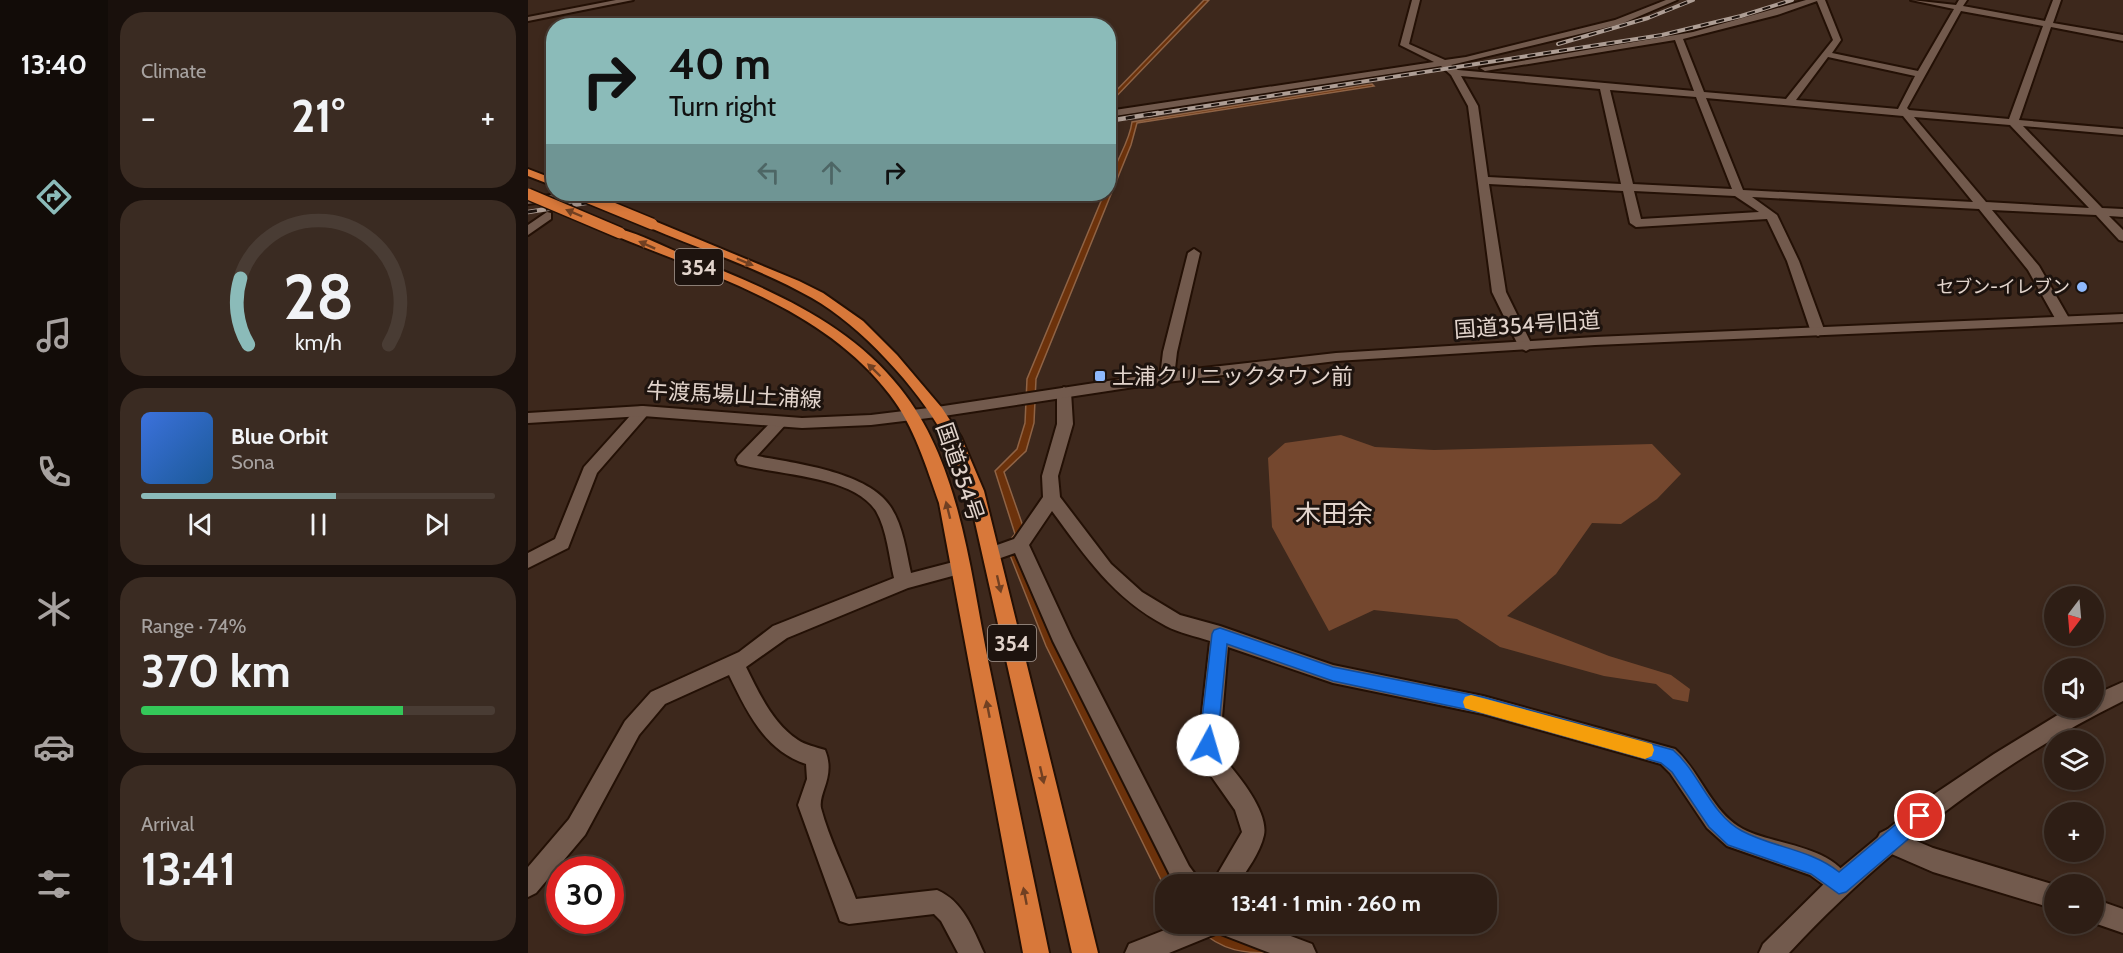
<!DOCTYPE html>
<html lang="en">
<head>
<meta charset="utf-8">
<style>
  :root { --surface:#2e1e15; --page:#3a2b22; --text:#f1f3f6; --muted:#a7a2a0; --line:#493c34; --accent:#8bbbb9 }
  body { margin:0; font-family:Cabin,"Noto Sans JP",sans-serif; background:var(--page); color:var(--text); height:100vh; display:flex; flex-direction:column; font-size:22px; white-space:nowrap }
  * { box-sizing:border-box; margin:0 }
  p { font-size:20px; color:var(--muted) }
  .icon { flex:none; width:33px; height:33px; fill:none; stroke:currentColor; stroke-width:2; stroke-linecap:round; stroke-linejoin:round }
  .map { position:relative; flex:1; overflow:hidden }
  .sheet { display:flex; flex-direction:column; gap:12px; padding:12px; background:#19100c; width:420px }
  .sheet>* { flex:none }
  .guide { position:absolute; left:18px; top:18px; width:570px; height:183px; border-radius:24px; box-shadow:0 3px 9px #0003,0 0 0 2px var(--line); background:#8bbbb9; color:#111; overflow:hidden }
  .needle { width:39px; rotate:196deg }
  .fabs { position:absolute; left:1516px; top:586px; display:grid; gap:12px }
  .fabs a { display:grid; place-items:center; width:60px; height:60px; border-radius:50%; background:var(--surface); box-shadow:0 3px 9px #0003,0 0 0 2px var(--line); font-size:30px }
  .speed { position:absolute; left:18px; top:856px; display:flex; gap:12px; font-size:30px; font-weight:700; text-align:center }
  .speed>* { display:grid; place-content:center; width:78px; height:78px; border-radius:50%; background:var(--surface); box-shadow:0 3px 9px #0003,0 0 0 2px var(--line); line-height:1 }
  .speed .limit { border:9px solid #d22; background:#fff; color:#111 }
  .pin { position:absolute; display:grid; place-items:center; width:51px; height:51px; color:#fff; margin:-26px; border:3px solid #fff; border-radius:50%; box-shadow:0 2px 6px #0007 }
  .me { position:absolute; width:66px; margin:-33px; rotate:6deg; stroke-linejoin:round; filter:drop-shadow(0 0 4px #0008) }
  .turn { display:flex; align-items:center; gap:21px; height:126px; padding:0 24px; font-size:27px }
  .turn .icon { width:78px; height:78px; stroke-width:2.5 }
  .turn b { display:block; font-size:42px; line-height:51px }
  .lanes { display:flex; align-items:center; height:57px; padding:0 24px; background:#0003; justify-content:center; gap:30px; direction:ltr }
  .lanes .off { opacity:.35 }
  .big { font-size:45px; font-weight:800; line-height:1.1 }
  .sheet .widget { flex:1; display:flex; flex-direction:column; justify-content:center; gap:9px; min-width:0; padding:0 21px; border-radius:24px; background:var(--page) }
  .sheet .dial { align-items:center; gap:0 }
  .dial svg { height:156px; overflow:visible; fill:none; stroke:var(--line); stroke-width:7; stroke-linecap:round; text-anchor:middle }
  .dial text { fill:var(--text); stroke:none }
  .song { display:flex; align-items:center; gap:18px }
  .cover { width:72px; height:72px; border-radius:9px; background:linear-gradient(135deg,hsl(220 70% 55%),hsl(210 70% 35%)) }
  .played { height:6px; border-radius:3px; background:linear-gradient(90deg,var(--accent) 55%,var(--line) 55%) }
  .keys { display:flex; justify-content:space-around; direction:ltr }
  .heat { display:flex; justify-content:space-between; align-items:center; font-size:33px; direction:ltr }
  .charge { height:9px; border-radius:4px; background:linear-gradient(90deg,#34c759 74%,var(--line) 0) }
  .trip { position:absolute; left:627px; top:874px; width:342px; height:60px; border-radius:24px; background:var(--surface); box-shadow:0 3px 9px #0003,0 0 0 2px var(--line); font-weight:800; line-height:60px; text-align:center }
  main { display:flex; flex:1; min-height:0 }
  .tab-bar { display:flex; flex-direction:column; width:108px; justify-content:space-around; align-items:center; background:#120c08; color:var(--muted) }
  .tab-bar .icon { width:42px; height:42px }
  .tab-bar .active { color:var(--accent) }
  .tab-bar b { font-size:27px; color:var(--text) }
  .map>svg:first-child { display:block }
  .green { fill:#74472e }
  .water { fill:#6c320b; stroke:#8f6345; stroke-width:1.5 }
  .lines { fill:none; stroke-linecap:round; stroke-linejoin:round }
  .minor-casing { stroke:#231005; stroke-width:4 }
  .tertiary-casing { stroke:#231005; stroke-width:4 }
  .secondary-casing { stroke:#231005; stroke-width:4 }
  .trunk-casing { stroke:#231005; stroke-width:4 }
  .minor { fill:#725a4d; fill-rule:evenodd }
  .tertiary { fill:#725a4d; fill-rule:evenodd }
  .secondary { fill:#725a4d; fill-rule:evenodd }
  .trunk { fill:#d8783a; fill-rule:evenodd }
  .rail-far1-casing { stroke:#ae9e95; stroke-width:4 }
  .rail-casing { stroke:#ae9e95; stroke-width:4.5 }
  .rail-far1 { stroke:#1d130e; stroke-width:2; stroke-dasharray:8; stroke-linecap:butt }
  .rail { stroke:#1d130e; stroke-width:3; stroke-dasharray:9; stroke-linecap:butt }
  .trunk-bridge-casing { stroke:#231005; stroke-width:14; stroke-linecap:butt }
  .trunk-bridge { stroke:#d8783a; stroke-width:11 }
  .oneway { fill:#714022 }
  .route { fill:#1a73e8; stroke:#114b97; stroke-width:1.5 }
  .slow { fill:#f59e0b }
  .poi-dot { fill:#8eb9fd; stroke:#1d130e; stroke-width:2 }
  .labels { text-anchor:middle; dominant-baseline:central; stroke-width:6; stroke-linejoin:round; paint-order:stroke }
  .far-poi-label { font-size:18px; fill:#e2d4cc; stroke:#1d130e; text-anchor:end }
  .shield { fill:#1d130e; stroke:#a79a93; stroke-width:1.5 }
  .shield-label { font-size:21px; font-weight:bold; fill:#e2d4cc }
  .street-label { font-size:22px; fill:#e2d4cc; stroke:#1d130e }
  .poi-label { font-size:22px; fill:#e2d4cc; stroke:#1d130e; text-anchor:start }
  .quarter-label { font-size:26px; fill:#e2d4cc; stroke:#1d130e }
</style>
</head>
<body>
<main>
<nav class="tab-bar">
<b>13:40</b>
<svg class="icon active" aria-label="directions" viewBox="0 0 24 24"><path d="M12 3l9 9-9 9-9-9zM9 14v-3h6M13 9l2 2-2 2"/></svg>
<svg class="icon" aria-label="music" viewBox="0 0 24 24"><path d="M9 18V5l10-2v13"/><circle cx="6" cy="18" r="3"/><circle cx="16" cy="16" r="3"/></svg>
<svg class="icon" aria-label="phone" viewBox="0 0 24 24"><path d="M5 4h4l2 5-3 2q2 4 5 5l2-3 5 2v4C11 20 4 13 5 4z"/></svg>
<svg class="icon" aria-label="climate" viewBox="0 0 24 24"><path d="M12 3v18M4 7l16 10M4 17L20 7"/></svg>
<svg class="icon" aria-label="car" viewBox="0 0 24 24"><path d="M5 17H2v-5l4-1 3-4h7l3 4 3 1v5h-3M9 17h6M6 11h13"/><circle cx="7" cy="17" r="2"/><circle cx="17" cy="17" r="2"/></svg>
<svg class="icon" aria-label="filters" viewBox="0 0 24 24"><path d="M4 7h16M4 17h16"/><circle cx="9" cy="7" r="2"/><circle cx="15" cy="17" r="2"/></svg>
</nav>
<section class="sheet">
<div class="widget"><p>Climate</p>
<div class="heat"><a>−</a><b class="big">21°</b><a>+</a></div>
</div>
<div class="widget dial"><svg viewBox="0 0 100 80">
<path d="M14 69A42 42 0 1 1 86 69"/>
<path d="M14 69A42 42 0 0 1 10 35" stroke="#8bbbb9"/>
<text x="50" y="56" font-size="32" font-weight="700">28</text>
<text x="50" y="72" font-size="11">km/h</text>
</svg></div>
<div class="widget">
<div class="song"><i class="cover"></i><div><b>Blue Orbit</b><p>Sona</p></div></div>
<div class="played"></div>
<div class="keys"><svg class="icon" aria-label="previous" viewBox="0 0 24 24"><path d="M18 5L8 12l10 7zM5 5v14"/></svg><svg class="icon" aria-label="pause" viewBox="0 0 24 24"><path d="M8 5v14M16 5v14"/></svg><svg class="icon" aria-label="next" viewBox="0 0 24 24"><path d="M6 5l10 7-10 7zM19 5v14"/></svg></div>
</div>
<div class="widget"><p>Range · 74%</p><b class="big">370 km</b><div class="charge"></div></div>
<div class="widget"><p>Arrival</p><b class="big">13:41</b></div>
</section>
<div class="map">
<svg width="1595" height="953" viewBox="0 0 1595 953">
  <rect width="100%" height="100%" fill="#3d281c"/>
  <path class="green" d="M 813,435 L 847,447 L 906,450 L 1124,444 L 1153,474 L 1129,499 L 1093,524 L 1064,523 L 1028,574 L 979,616 L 1081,656 L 1143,675 L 1162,689 L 1160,702 L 1145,699 L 1128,684 L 1076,676 L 972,647 L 929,619 L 846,610 L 801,631 L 744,527 L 740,458 L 757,443 Z"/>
  <path class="water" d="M 676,0 L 681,0 L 581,104 L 581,98 Z
    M 844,84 L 846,86 L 609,123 L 603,145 L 508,379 L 506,423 L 498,451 L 476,472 L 497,532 L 488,542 L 653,885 L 638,885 L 637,888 L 518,646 L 478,545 L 487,534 L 467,471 L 489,449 L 497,423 L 499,379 L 576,194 L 580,194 C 581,168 601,147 604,122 Z
    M 685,924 L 754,953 C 713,953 697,953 666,926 Z"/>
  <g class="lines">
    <g class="minor-casing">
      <path id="minor" d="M 884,0 L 892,0 L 881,44 L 917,60 L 938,57 L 1087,20 L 1138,0 L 1149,0 L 1093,24 L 923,65 L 930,70 L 1166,91 L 1147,40 L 957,71 L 952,68 L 1165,32 L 1278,0 L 1297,0 L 1313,40 L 1304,53 L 1390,71 L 1426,9 L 1383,0 L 1428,5 L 1431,0 L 1439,0 L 1435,6 L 1517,21 L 1525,0 L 1533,0 L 1525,23 L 1595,35 L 1595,41 L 1523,27 L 1491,120 L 1595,129 L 1595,135 L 1495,126 L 1574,208 L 1595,209 L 1595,217 L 1581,216 L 1595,230 L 1595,241 L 1591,240 L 1568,215 L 1464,210 L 1511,266 L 1542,320 L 1535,324 L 1528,320 L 1500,270 L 1451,209 L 1224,197 L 1249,215 L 1271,261 L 1297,332 L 1290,336 L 1283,332 L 1259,261 L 1239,219 L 1108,227 L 1102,223 L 1095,191 L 961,184 L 978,292 L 1005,347 L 998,351 L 991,347 L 964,292 L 940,106 L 923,75 L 913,66 L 580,117 L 580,111 L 906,62 L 872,45 ZM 1289,1 L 1305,40 L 1258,99 L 1176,92 L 1155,39 L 1249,15 ZM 1433,11 L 1515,26 L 1481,119 L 1381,110 L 1379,108 ZM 1300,57 L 1387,76 L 1370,109 L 1268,100 ZM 933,76 L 1072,89 L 1093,184 L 960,177 L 950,106 ZM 1082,90 L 1168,97 L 1204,189 L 1105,184 ZM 1178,98 L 1375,116 L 1445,202 L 1215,190 ZM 1386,117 L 1482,125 L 1561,208 L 1458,202 ZM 1106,191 L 1207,196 L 1231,212 L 1113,219 Z
        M 30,194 L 57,194 L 51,197 L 0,204 L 0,198 Z
        M 19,212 L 23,213 L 23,219 L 0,235 L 0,225 Z
        M 666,249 L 672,253 L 649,352 L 646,377 L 639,382 L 632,377 L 635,352 L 660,253 Z
        M 536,387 L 543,392 L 545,424 L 530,476 L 532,497 L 583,564 L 614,592 L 652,615 L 692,626 L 805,665 L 955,696 L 1147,749 C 1172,771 1184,813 1215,829 C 1248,846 1307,845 1323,884 L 1319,892 L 1311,896 L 1282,875 L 1199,846 L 1179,828 L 1142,773 L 1133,764 L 955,714 L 805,683 L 700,647 L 691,753 C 706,770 741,810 736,835 C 732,853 719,870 709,885 L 683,885 L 714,832 L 707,810 L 669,756 L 682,641 C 667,636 651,633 638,626 C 585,598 558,557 524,511 L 501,545 L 544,638 L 661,866 L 675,885 L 647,885 L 525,641 L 487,553 L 464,561 L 458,559 L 455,554 L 458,549 L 486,539 L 515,497 L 514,476 L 529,424 L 529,392 Z
        M 115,406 L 123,411 L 69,473 L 40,548 L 0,568 L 0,553 L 27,539 L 56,467 L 110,407 Z
        M 252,417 L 260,422 L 229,456 C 267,463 340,472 362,506 C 375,525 378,551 383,573 L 433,560 L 439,562 L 442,567 L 439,572 L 380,588 L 259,638 L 218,667 C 231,693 245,724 270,740 C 277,745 288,747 297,750 C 308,776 290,793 293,808 C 301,839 317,869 328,899 L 409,890 C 435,901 445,929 456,953 L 430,953 L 413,921 L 406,914 L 321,924 L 312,921 L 270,805 L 279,779 L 278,764 C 237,751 219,712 201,675 L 137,704 L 111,735 L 57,835 L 8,893 L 0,897 L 0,867 L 41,819 L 97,721 L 123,692 L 211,652 L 245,626 L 366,578 C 361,557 359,530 348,511 C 325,475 248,475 210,464 L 208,460 L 210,456 L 247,418 Z
        M 1360,829 L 1405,848 L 1527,885 L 1527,909 L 1405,872 L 1352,849 L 1348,841 L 1352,833 Z
        M 1566,899 L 1595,909 L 1595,933 L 1566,923 Z
        M 652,924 L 731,924 L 784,944 L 788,953 L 742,953 L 690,933 L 641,953 L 597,953 L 601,944 Z"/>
    </g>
    <g class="tertiary-casing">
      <path id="tertiary" d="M 88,0 L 105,0 L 0,21 L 0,17 Z
        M 1595,314 L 1595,322 L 1067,345 L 808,361 L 639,382 L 409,417 L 401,412 L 409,407 L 639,372 L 808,353 L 1067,337 Z
        M 1595,682 L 1595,701 C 1471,762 1355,852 1261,953 L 1231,953 L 1235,944 L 1308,872 L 1384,809 L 1466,754 L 1541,708 L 1566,708 L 1566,695 Z"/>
    </g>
    <g class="secondary-casing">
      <path id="secondary" d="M 115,406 L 274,418 L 343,415 L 409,407 L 417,412 L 409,417 L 343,425 L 274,428 L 115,416 L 0,423 L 0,413 Z"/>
    </g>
    <g class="trunk-casing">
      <path id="trunk" d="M 0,169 L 26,179 L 26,186 L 0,176 Z
        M 124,220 L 271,281 L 295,293 L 335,321 L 369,355 L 414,408 L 433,437 L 456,491 L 570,953 L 544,953 L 440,491 C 432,473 426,453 416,436 C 390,388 332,325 284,298 C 233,269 174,250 120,227 L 118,224 Z
        M 92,229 C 114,235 135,246 156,255 C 233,286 319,320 372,388 C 433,464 442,573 461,665 C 481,761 501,857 521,953 L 495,953 L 411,503 C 398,466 386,426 362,395 C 297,309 183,275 88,236 L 88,230 Z"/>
    </g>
    <use href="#minor" class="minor"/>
    <use href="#tertiary" class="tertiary"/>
    <use href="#secondary" class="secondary"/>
    <use href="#trunk" class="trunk"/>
    <g class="rail-far1-casing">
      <path id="rail-far1" d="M 1030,44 L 1120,18 L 1165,0
        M 620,115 L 1134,35 L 1213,16 L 1264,0"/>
    </g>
    <g class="rail-casing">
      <path id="rail" d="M 580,121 L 630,113
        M 0,212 L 115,194"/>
    </g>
    <use href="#rail-far1" class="rail-far1"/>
    <use href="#rail" class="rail"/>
    <g class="trunk-bridge-casing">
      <path id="trunk-bridge" d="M 0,194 L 92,233
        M 51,194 L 124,224"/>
    </g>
    <use href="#trunk-bridge" class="trunk-bridge"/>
  </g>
  <defs><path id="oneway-solid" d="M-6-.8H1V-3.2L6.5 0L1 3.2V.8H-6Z" transform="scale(1.5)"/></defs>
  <g class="oneway">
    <use href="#oneway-solid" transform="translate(46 213) rotate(-157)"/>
    <use href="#oneway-solid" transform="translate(119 245) rotate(-156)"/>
    <use href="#oneway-solid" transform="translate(217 262) rotate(23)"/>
    <use href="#oneway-solid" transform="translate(346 370) rotate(-136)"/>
    <use href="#oneway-solid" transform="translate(420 510) rotate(-104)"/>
    <use href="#oneway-solid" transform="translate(471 584) rotate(77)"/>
    <use href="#oneway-solid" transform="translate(460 709) rotate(-101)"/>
    <use href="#oneway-solid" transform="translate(514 775) rotate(77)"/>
    <use href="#oneway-solid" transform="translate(497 896) rotate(-101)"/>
  </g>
  <path class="route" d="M 692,628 L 805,667 L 955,697 L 1145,750 C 1171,772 1183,815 1214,831 C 1246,848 1282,849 1311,872 L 1385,810 L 1392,807 L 1399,810 L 1401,816 L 1399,823 L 1318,892 L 1311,894 L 1283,874 L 1200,845 L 1181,827 L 1144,772 L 1133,763 L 955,713 L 805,681 L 699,644 L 689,745 L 686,751 L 680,754 L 674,751 L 671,745 L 684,634 L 686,630 Z"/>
  <path class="slow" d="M 943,695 L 1117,742 L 1124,744 L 1126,750 L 1124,756 L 1117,759 L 943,710 L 937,708 L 935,702 L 937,697 Z"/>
  <g class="poi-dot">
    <circle cx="1554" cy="287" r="6"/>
    <rect x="566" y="370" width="12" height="12" rx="3"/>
  </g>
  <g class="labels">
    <g class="far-poi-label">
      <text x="1542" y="287">セブン-イレブン</text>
    </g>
    <g class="shield">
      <rect x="147" y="249" width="48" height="36" rx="4.5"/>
      <rect x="460" y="625" width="48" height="36" rx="4.5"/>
    </g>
    <g class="shield-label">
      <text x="171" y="267">354</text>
      <text x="484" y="643">354</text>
    </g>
    <g class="street-label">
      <text transform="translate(999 325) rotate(-4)">国道354号旧道</text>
      <text transform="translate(206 395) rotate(3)">牛渡馬場山土浦線</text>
      <text transform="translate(432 472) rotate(71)">国道354号</text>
    </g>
    <g class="poi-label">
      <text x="584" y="376">土浦クリニックタウン前</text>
    </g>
    <g class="quarter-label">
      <text x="806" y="514">木田余</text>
    </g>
  </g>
</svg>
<div class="fabs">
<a><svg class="needle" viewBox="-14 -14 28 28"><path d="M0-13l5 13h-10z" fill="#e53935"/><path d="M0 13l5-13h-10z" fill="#a7a2a0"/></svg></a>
<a><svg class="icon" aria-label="sound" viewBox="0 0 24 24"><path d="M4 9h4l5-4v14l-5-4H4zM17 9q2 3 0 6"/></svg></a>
<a><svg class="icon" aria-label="layers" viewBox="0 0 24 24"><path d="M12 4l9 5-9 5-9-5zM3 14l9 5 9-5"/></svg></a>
<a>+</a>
<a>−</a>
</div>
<div class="speed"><div class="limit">30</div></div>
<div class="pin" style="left:1392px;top:816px;background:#d93025"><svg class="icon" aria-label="arrive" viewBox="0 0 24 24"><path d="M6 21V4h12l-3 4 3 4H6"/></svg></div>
<svg class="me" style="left:680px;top:745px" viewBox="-20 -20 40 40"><circle r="19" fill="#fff"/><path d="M0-13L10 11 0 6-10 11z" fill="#1a73e8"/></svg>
<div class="trip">13:41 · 1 min · 260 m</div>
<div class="guide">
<div class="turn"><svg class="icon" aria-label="right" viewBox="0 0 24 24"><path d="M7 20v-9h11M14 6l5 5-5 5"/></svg><div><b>40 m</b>Turn right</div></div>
<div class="lanes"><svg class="icon off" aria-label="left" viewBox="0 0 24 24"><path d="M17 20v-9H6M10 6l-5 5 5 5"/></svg><svg class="icon off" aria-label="ahead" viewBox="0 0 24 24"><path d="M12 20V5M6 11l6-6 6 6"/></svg><svg class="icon" aria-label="right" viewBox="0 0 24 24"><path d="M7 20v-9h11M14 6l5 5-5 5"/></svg></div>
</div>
</div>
</main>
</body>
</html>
